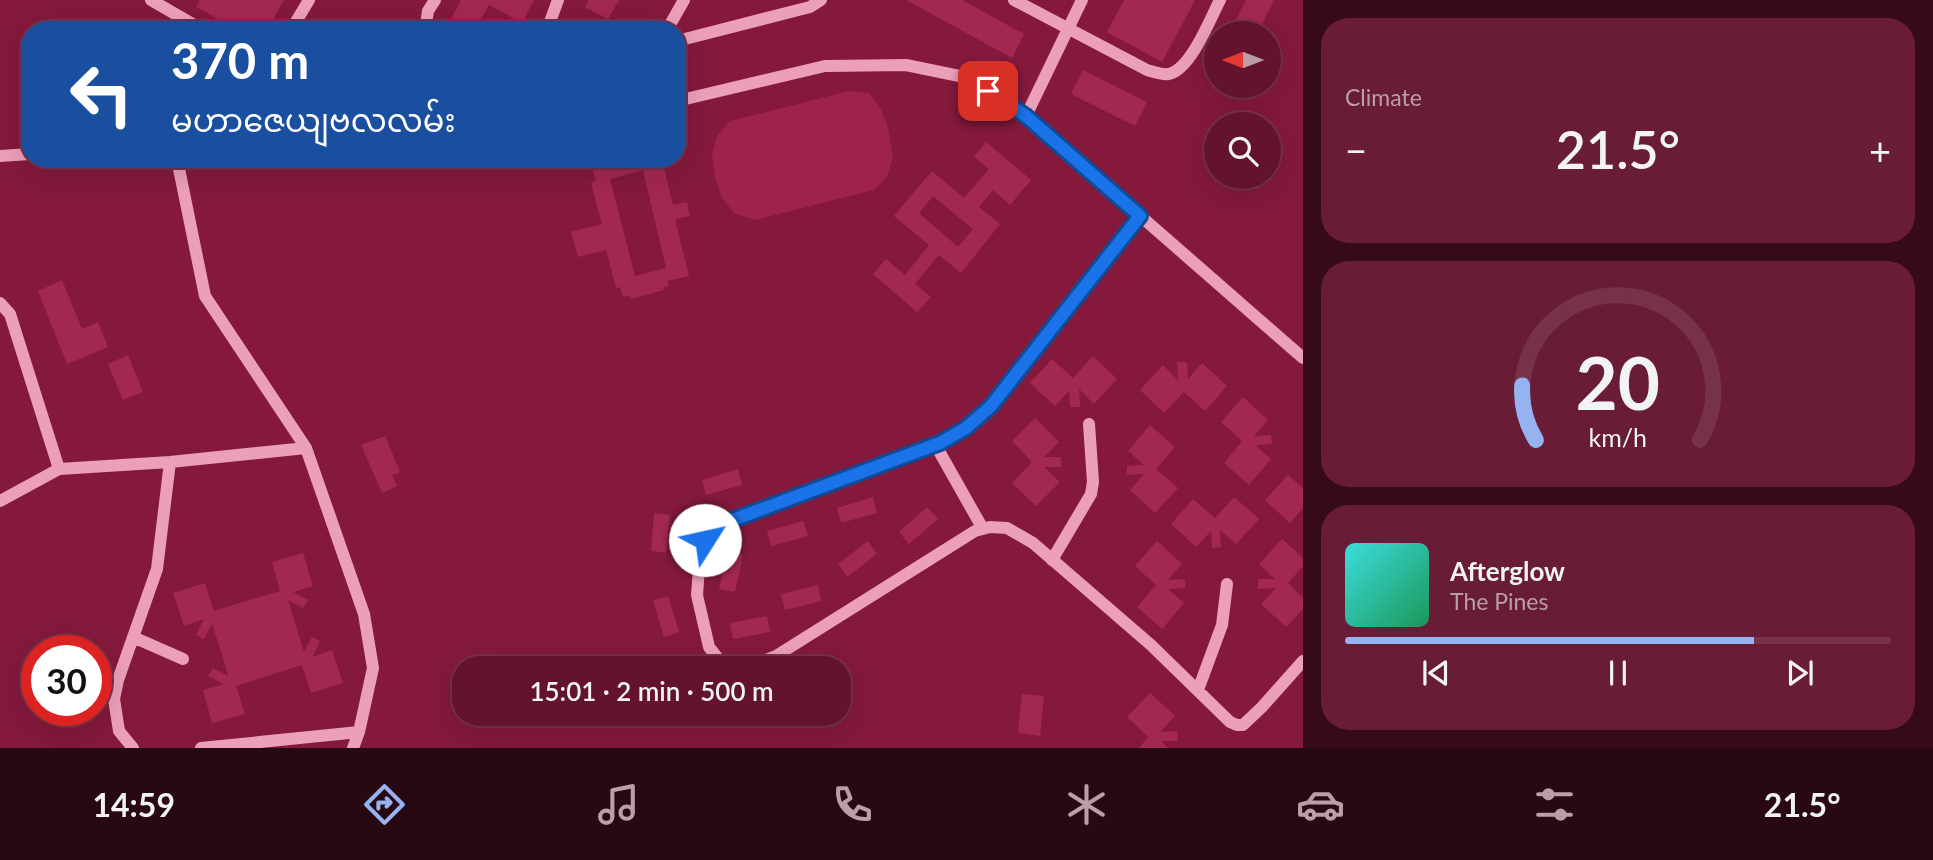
<!DOCTYPE html>
<html lang="en">
<head>
<meta charset="utf-8">
<style>
  :root { --surface:#63132d; --page:#691c35; --text:#f1f3f6; --muted:#bb9eaa; --line:#773249; --accent:#95b2f1 }
  body { margin:0; font-family:Lato,"Noto Sans Myanmar",sans-serif; background:var(--page); color:var(--text); height:100vh; display:flex; flex-direction:column; font-size:26px; white-space:nowrap }
  * { box-sizing:border-box; margin:0 }
  p { font-size:23px; color:var(--muted) }
  .icon { flex:none; width:38px; height:38px; fill:none; stroke:currentColor; stroke-width:2; stroke-linecap:round; stroke-linejoin:round }
  .map { position:relative; flex:1; overflow:hidden }
  .side { display:flex; flex-direction:column; gap:18px; padding:18px; background:#360a19; width:630px }
  .side>* { flex:none }
  .hud { position:absolute; left:21px; top:21px; width:665px; height:147px; border-radius:28px; box-shadow:0 7px 28px #0002,0 0 0 2px var(--line); background:#1a4fa0; color:#fff; overflow:hidden }
  .needle { width:46px; rotate:270deg }
  .controls { position:absolute; left:1204px; top:21px; display:grid; gap:14px }
  .controls a { display:grid; place-items:center; width:77px; height:77px; border-radius:50%; background:var(--surface); box-shadow:0 7px 28px #0002,0 0 0 2px var(--line); font-size:35px }
  .speed { position:absolute; left:21px; top:635px; display:flex; gap:14px; font-size:35px; font-weight:700; text-align:center }
  .speed>* { display:grid; place-content:center; width:91px; height:91px; border-radius:50%; background:var(--surface); box-shadow:0 7px 28px #0002,0 0 0 2px var(--line); line-height:1 }
  .speed .limit { border:10px solid #d22; background:#fff; color:#111 }
  .pin { position:absolute; display:grid; place-items:center; width:60px; height:60px; color:#fff; margin:-30px; border-radius:14px; box-shadow:0 4px 10px #0006 }
  .me { position:absolute; width:77px; margin:-38px; rotate:55deg; stroke-linejoin:round; filter:drop-shadow(0 0 5px #0008) }
  .turn { display:flex; align-items:center; gap:24px; height:147px; padding:0 35px; font-size:32px }
  .turn .icon { width:91px; height:91px; stroke-width:2.5 }
  .turn b { display:block; font-size:49px; line-height:60px }
  .big { font-size:52px; font-weight:600; line-height:1.1 }
  .side .tile { flex:1; display:flex; flex-direction:column; justify-content:center; gap:10px; min-width:0; padding:0 24px; border-radius:28px; background:var(--page) }
  .side .dial { align-items:center; gap:0 }
  .dial svg { height:182px; overflow:visible; fill:none; stroke:var(--line); stroke-width:7; stroke-linecap:round; text-anchor:middle }
  .dial text { fill:var(--text); stroke:none }
  .song { display:flex; align-items:center; gap:21px }
  .cover { width:84px; height:84px; border-radius:10px; background:linear-gradient(135deg,hsl(180 70% 55%),hsl(150 70% 35%)) }
  .played { height:7px; border-radius:4px; background:linear-gradient(90deg,var(--accent) 75%,var(--line) 75%) }
  .keys { display:flex; justify-content:space-around; direction:ltr }
  .heat { display:flex; justify-content:space-between; align-items:center; font-size:38px; direction:ltr }
  .trip { position:absolute; left:452px; top:656px; width:399px; height:70px; border-radius:28px; background:var(--surface); box-shadow:0 7px 28px #0002,0 0 0 2px var(--line); font-weight:600; line-height:70px; text-align:center }
  .menu { display:flex; height:112px; justify-content:space-around; align-items:center; background:#280812; color:var(--muted) }
  .menu .icon { width:49px; height:49px }
  .menu .current { color:var(--accent) }
  .menu b { font-size:32px; color:var(--text) }
  main { display:flex; flex:1; min-height:0 }
  .map>svg:first-child { display:block }
  .green { fill:#9e224c }
  .building { fill:#a32851; fill-rule:evenodd }
  .lines { fill:none; stroke-linecap:round; stroke-linejoin:round }
  .minor { stroke:#ec9fb9; stroke-width:12 }
  .route-casing { stroke:#114b97; stroke-width:18 }
  .route { stroke:#1a73e8; stroke-width:12 }
</style>
</head>
<body>
<main>
<div class="map">
<svg width="1303" height="748" viewBox="0 0 1303 748">
  <rect width="100%" height="100%" fill="#84193c"/>
  <path class="green" d="M 849,91 L 869,93 L 881,109 L 888,128 L 893,157 L 887,177 L 874,190 L 755,220 L 735,214 L 722,198 L 715,178 L 712,154 L 717,136 L 730,121 Z"/>
  <path class="building" d="M 200,0 L 284,0 L 267,30 L 231,30 L 233,27 L 196,7 Z
    M 461,0 L 534,0 L 522,23 L 489,5 L 475,30 L 458,30 L 448,24 Z
    M 589,0 L 619,0 L 608,19 L 585,7 Z
    M 906,0 L 962,0 L 1024,34 L 1012,58 Z
    M 1124,0 L 1195,0 L 1162,62 L 1107,32 Z
    M 1246,0 L 1274,0 L 1258,33 L 1229,33 Z
    M 1083,70 L 1147,102 L 1135,126 L 1071,94 Z
    M 986,142 L 1031,180 L 1010,205 L 993,190 L 979,207 L 1000,224 L 961,273 L 939,255 L 915,284 L 931,297 L 917,312 L 873,274 L 886,259 L 905,275 L 929,245 L 894,216 L 932,171 L 964,198 L 989,169 L 974,157 ZM 933,196 L 973,229 L 958,247 L 919,213 Z
    M 621,159 L 662,159 L 673,205 L 687,202 L 690,216 L 675,219 L 689,276 L 667,281 L 669,286 L 663,287 L 664,290 L 631,299 L 630,295 L 623,297 L 620,287 L 616,288 L 606,250 L 578,257 L 571,232 L 602,224 L 591,183 L 596,181 L 593,171 L 600,169 L 599,165 ZM 643,170 L 666,268 L 635,276 L 610,179 Z
    M 62,280 L 82,329 L 98,322 L 108,347 L 67,364 L 38,291 Z
    M 128,355 L 143,392 L 123,400 L 108,364 Z
    M 1093,356 L 1117,379 L 1094,404 L 1079,389 L 1080,407 L 1070,407 L 1069,391 L 1055,406 L 1030,383 L 1052,359 L 1073,378 Z
    M 1177,362 L 1187,362 L 1188,379 L 1202,363 L 1227,386 L 1205,411 L 1184,392 L 1164,413 L 1140,390 L 1163,365 L 1178,380 Z
    M 1243,397 L 1268,420 L 1254,436 L 1271,435 L 1272,444 L 1255,445 L 1271,459 L 1249,485 L 1224,463 L 1242,441 L 1221,422 Z
    M 1035,418 L 1059,442 L 1044,457 L 1061,457 L 1062,467 L 1044,467 L 1060,482 L 1036,506 L 1012,483 L 1032,462 L 1012,441 Z
    M 1150,425 L 1175,447 L 1156,469 L 1178,488 L 1155,513 L 1130,490 L 1144,474 L 1127,475 L 1127,466 L 1144,465 L 1128,451 Z
    M 385,436 L 400,472 L 392,475 L 397,486 L 382,493 L 361,445 Z
    M 738,469 L 742,485 L 706,495 L 702,480 Z
    M 1288,475 L 1303,488 L 1303,508 L 1290,523 L 1265,500 Z
    M 873,497 L 877,513 L 841,523 L 837,508 Z
    M 1234,497 L 1259,519 L 1236,544 L 1220,530 L 1221,547 L 1212,548 L 1211,531 L 1196,547 L 1171,524 L 1193,499 L 1215,518 Z
    M 927,507 L 938,519 L 909,544 L 899,532 Z
    M 654,513 L 670,515 L 666,553 L 651,551 Z
    M 803,521 L 808,536 L 771,546 L 767,531 Z
    M 1282,539 L 1303,558 L 1303,566 L 1288,583 L 1303,598 L 1303,609 L 1286,627 L 1261,604 L 1276,588 L 1258,589 L 1258,579 L 1275,579 L 1259,564 Z
    M 868,541 L 877,554 L 847,577 L 838,564 Z
    M 1157,541 L 1182,564 L 1168,580 L 1185,579 L 1185,588 L 1168,589 L 1184,603 L 1162,629 L 1137,607 L 1156,585 L 1135,566 Z
    M 727,552 L 743,555 L 735,592 L 719,589 Z
    M 303,553 L 313,586 L 293,592 L 308,600 L 303,608 L 288,600 L 304,652 L 312,637 L 320,641 L 312,657 L 332,650 L 343,683 L 311,693 L 302,665 L 264,677 L 236,686 L 245,714 L 212,723 L 203,690 L 224,684 L 208,676 L 213,668 L 228,676 L 222,655 L 212,624 L 204,639 L 196,635 L 204,619 L 184,626 L 173,593 L 205,583 L 214,611 L 246,601 L 280,591 L 272,562 Z
    M 818,585 L 821,601 L 785,610 L 781,594 Z
    M 668,596 L 679,632 L 664,637 L 653,600 Z
    M 767,616 L 770,632 L 733,639 L 730,623 Z
    M 1150,693 L 1175,716 L 1160,732 L 1177,731 L 1178,741 L 1161,741 L 1168,748 L 1139,748 L 1148,737 L 1127,717 Z
    M 1022,694 L 1044,696 L 1040,736 L 1018,733 Z"/>
  <g class="lines">
    <path class="minor" d="M 151,0 L 203,30
      M 1014,0 L 1147,70 C 1154,72 1162,75 1169,74 C 1191,69 1210,19 1220,0
      M 291,30 L 309,0
      M 425,30 L 428,11 L 435,0
      M 547,30 L 558,0
      M 667,30 L 684,0
      M 677,41 L 810,7 L 821,0
      M 677,101 L 825,66 L 906,65 L 969,78 L 1026,116 L 1303,358
      M 1026,116 L 1082,0
      M 0,156 L 30,154
      M 177,159 L 205,296 L 306,448 L 364,614 L 373,668 L 359,732 L 353,748
      M 1140,216 L 991,406 L 966,427 L 940,443 L 719,525 L 705,539 L 700,554 L 697,595 L 709,647 L 720,661 L 734,667 L 750,666 L 776,656 L 975,531 L 990,527 L 1007,528 L 1033,543 L 1151,645 L 1230,722 L 1237,725 L 1243,725 L 1262,707 L 1303,661
      M 0,303 L 10,314 L 59,469
      M 935,444 L 983,529
      M 0,501 L 59,469 L 170,462 L 306,448
      M 1052,560 L 1091,494 L 1093,482 L 1089,424
      M 133,637 L 183,659
      M 1198,690 L 1222,625 L 1227,584
      M 133,748 L 119,731 L 114,699 L 118,680 L 157,569 L 170,462
      M 201,748 L 359,732"/>
  </g>
  <g class="lines">
    <g class="route-casing">
      <path id="route" d="M 705,540 L 719,525 L 940,443 L 966,428 L 991,406 L 1140,216 L 1026,116 L 988,91"/>
    </g>
    <use href="#route" class="route"/>
  </g>
</svg>
<div class="controls">
<a><svg class="needle" viewBox="-14 -14 28 28"><path d="M0-13l5 13h-10z" fill="#e53935"/><path d="M0 13l5-13h-10z" fill="#bb9eaa"/></svg></a>
<a><svg class="icon" aria-label="search" viewBox="0 0 24 24"><circle cx="10" cy="10" r="6"/><path d="M15 15l6 6"/></svg></a>
</div>
<div class="speed"><div class="limit">30</div></div>
<div class="pin" style="left:988px;top:91px;background:#d93025"><svg class="icon" aria-label="arrive" viewBox="0 0 24 24"><path d="M6 21V4h12l-3 4 3 4H6"/></svg></div>
<svg class="me" style="left:705px;top:540px" viewBox="-20 -20 40 40"><circle r="19" fill="#fff"/><path d="M0-13L10 11 0 6-10 11z" fill="#1a73e8"/></svg>
<div class="trip">15:01 · 2 min · 500 m</div>
<div class="hud">
<div class="turn"><svg class="icon" aria-label="left" viewBox="0 0 24 24"><path d="M17 20v-9H6M10 6l-5 5 5 5"/></svg><div><b>370 m</b>မဟာဇေယျဗလလမ်း</div></div>
</div>
</div>
<section class="side">
<div class="tile"><p>Climate</p>
<div class="heat"><a>−</a><b class="big">21.5°</b><a>+</a></div>
</div>
<div class="tile dial"><svg viewBox="0 0 100 80">
<path d="M14 69A42 42 0 1 1 86 69"/>
<path d="M14 69A42 42 0 0 1 8 45" stroke="#95b2f1"/>
<text x="50" y="56" font-size="32" font-weight="700">20</text>
<text x="50" y="72" font-size="11">km/h</text>
</svg></div>
<div class="tile">
<div class="song"><i class="cover"></i><div><b>Afterglow</b><p>The Pines</p></div></div>
<div class="played"></div>
<div class="keys"><svg class="icon" aria-label="previous" viewBox="0 0 24 24"><path d="M18 5L8 12l10 7zM5 5v14"/></svg><svg class="icon" aria-label="pause" viewBox="0 0 24 24"><path d="M8 5v14M16 5v14"/></svg><svg class="icon" aria-label="next" viewBox="0 0 24 24"><path d="M6 5l10 7-10 7zM19 5v14"/></svg></div>
</div>
</section>
</main>
<nav class="menu">
<b>14:59</b>
<svg class="icon current" aria-label="directions" viewBox="0 0 24 24"><path d="M12 3l9 9-9 9-9-9zM9 14v-3h6M13 9l2 2-2 2"/></svg>
<svg class="icon" aria-label="music" viewBox="0 0 24 24"><path d="M9 18V5l10-2v13"/><circle cx="6" cy="18" r="3"/><circle cx="16" cy="16" r="3"/></svg>
<svg class="icon" aria-label="phone" viewBox="0 0 24 24"><path d="M5 4h4l2 5-3 2q2 4 5 5l2-3 5 2v4C11 20 4 13 5 4z"/></svg>
<svg class="icon" aria-label="climate" viewBox="0 0 24 24"><path d="M12 3v18M4 7l16 10M4 17L20 7"/></svg>
<svg class="icon" aria-label="car" viewBox="0 0 24 24"><path d="M5 17H2v-5l4-1 3-4h7l3 4 3 1v5h-3M9 17h6M6 11h13"/><circle cx="7" cy="17" r="2"/><circle cx="17" cy="17" r="2"/></svg>
<svg class="icon" aria-label="filters" viewBox="0 0 24 24"><path d="M4 7h16M4 17h16"/><circle cx="9" cy="7" r="2"/><circle cx="15" cy="17" r="2"/></svg>
<b>21.5°</b>
</nav>
</body>
</html>
